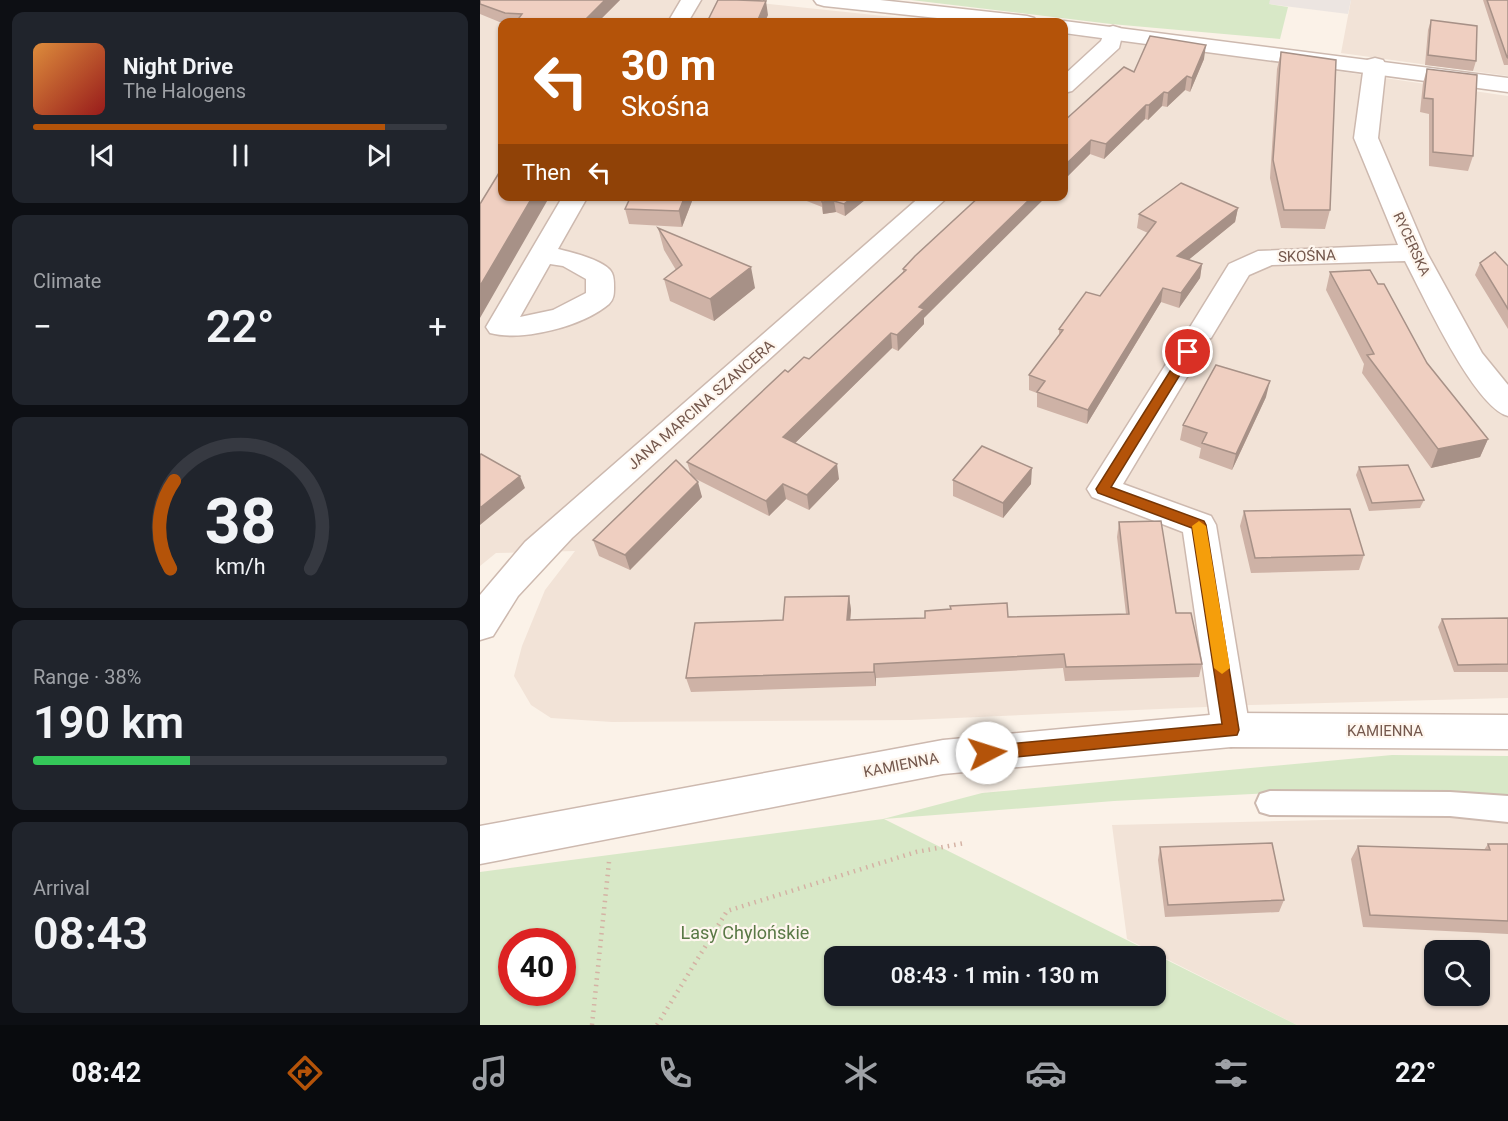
<!DOCTYPE html>
<html lang="en">
<head>
<meta charset="utf-8">
<style>
  :root { --surface:#171b24; --page:#20242c; --text:#f1f3f6; --muted:#9ea1a6; --line:#363941; --accent:#b45309 }
  body { margin:0; font-family:Roboto,sans-serif; background:var(--page); color:var(--text); height:100vh; display:flex; flex-direction:column; font-size:22px; white-space:nowrap }
  * { box-sizing:border-box; margin:0 }
  p { font-size:20px; color:var(--muted) }
  .icon { flex:none; width:33px; height:33px; fill:none; stroke:currentColor; stroke-width:2; stroke-linecap:round; stroke-linejoin:round }
  .map { position:relative; flex:1; overflow:hidden }
  .details { display:flex; flex-direction:column; gap:12px; padding:12px; background:#0d0f14; width:480px }
  .details>* { flex:none }
  .top-card { position:absolute; left:18px; top:18px; width:570px; height:183px; border-radius:12px; box-shadow:0 2px 4px #0004; background:#b45309; color:#fff; overflow:hidden }
  .fabs { position:absolute; left:944px; top:940px; display:grid; gap:12px }
  .fabs a { display:grid; place-items:center; width:66px; height:66px; border-radius:12px; background:var(--surface); box-shadow:0 2px 4px #0004; font-size:30px }
  .speed { position:absolute; left:18px; top:928px; display:flex; gap:12px; font-size:30px; font-weight:700; text-align:center }
  .speed>* { display:grid; place-content:center; width:78px; height:78px; border-radius:50%; background:var(--surface); box-shadow:0 2px 4px #0004; line-height:1 }
  .speed .limit { border:9px solid #d22; background:#fff; color:#111 }
  .pin { position:absolute; display:grid; place-items:center; width:51px; height:51px; color:#fff; margin:-26px; border:3px solid #fff; border-radius:50%; box-shadow:0 2px 6px #0007 }
  .me { position:absolute; width:66px; margin:-33px; rotate:85deg; stroke-linejoin:round; filter:drop-shadow(0 0 4px #0008) }
  .turn { display:flex; align-items:center; gap:21px; height:126px; padding:0 24px; font-size:27px }
  .turn .icon { width:78px; height:78px; stroke-width:2.5 }
  .turn b { display:block; font-size:42px; line-height:51px }
  .then { display:flex; align-items:center; height:57px; padding:0 24px; background:#0003; gap:12px; font-size:22px }
  .big { font-size:45px; font-weight:600; line-height:1.1 }
  .details .widget { flex:1; display:flex; flex-direction:column; justify-content:center; gap:9px; min-width:0; padding:0 21px; border-radius:12px; background:var(--page) }
  .details .dial { align-items:center; gap:0 }
  .dial svg { height:156px; overflow:visible; fill:none; stroke:var(--line); stroke-width:7; stroke-linecap:round; text-anchor:middle }
  .dial text { fill:var(--text); stroke:none }
  .song { display:flex; align-items:center; gap:18px }
  .cover { width:72px; height:72px; border-radius:9px; background:linear-gradient(135deg,hsl(30 70% 55%),hsl(0 70% 35%)) }
  .played { height:6px; border-radius:3px; background:linear-gradient(90deg,var(--accent) 85%,var(--line) 85%) }
  .keys { display:flex; justify-content:space-around; direction:ltr }
  .heat { display:flex; justify-content:space-between; align-items:center; font-size:33px; direction:ltr }
  .charge { height:9px; border-radius:4px; background:linear-gradient(90deg,#34c759 38%,var(--line) 0) }
  .trip { position:absolute; left:344px; top:946px; width:342px; height:60px; border-radius:12px; background:var(--surface); box-shadow:0 2px 4px #0004; font-weight:600; line-height:60px; text-align:center }
  .dock { display:flex; height:96px; justify-content:space-around; align-items:center; background:#090b0e; color:var(--muted) }
  .dock .icon { width:42px; height:42px }
  .dock .current { color:var(--accent) }
  .dock b { font-size:27px; color:var(--text) }
  main { display:flex; flex:1; min-height:0 }
  .map>svg:first-child { display:block }
  .residential { fill:#f2e3d7; fill-rule:evenodd }
  .industrial { fill:#ece5e1 }
  .green { fill:#d8e8c7; fill-rule:evenodd }
  .lines { fill:none; stroke-linecap:round; stroke-linejoin:round }
  .service-casing { stroke:#cdb9af; stroke-width:4 }
  .minor-casing { stroke:#cdb9af; stroke-width:3 }
  .tertiary-casing { stroke:#cdb9af; stroke-width:3 }
  .path { stroke:#d4b2a4; stroke-width:4.5; stroke-dasharray:1.5 5; stroke-linecap:butt }
  .service { fill:#fff; fill-rule:evenodd }
  .minor { fill:#fff; fill-rule:evenodd }
  .tertiary { fill:#fff; fill-rule:evenodd }
  .wall { fill:#ceb2a6 }
  .shaded-wall { fill:#a79187 }
  .building { fill:#efcfc1; stroke:#a79187; stroke-width:1.5 }
  .route { fill:#b45309; stroke:#753606; stroke-width:1.5 }
  .slow { fill:#f59e0b }
  .labels { text-anchor:middle; dominant-baseline:central; stroke-width:4.5; stroke-linejoin:round; paint-order:stroke }
  .far-street-label { font-size:14px; fill:#74584d; stroke:#fef6ee }
  .street-label { font-size:15px; fill:#74584d; stroke:#fef6ee }
  .near-park-label { font-size:18px; fill:#5a7946; stroke:#fef6ee }
</style>
</head>
<body>
<main>
<section class="details">
<div class="widget">
<div class="song"><i class="cover"></i><div><b>Night Drive</b><p>The Halogens</p></div></div>
<div class="played"></div>
<div class="keys"><svg class="icon" aria-label="previous" viewBox="0 0 24 24"><path d="M18 5L8 12l10 7zM5 5v14"/></svg><svg class="icon" aria-label="pause" viewBox="0 0 24 24"><path d="M8 5v14M16 5v14"/></svg><svg class="icon" aria-label="next" viewBox="0 0 24 24"><path d="M6 5l10 7-10 7zM19 5v14"/></svg></div>
</div>
<div class="widget"><p>Climate</p>
<div class="heat"><a>−</a><b class="big">22°</b><a>+</a></div>
</div>
<div class="widget dial"><svg viewBox="0 0 100 80">
<path d="M14 69A42 42 0 1 1 86 69"/>
<path d="M14 69A42 42 0 0 1 16 24" stroke="#b45309"/>
<text x="50" y="56" font-size="32" font-weight="700">38</text>
<text x="50" y="72" font-size="11">km/h</text>
</svg></div>
<div class="widget"><p>Range · 38%</p><b class="big">190 km</b><div class="charge"></div></div>
<div class="widget"><p>Arrival</p><b class="big">08:43</b></div>
</section>
<div class="map">
<svg width="1028" height="1025" viewBox="0 0 1028 1025">
  <rect width="100%" height="100%" fill="#fbf2e8"/>
  <path class="residential" d="M 8,0 L 252,0 L 461,22 L 22,22 L 22,196 L 584,196 L 584,35 L 686,46 L 1028,96 L 1028,698 L 771,705 L 431,720 L 132,722 L 71,718 L 51,705 L 34,676 L 42,646 L 65,590 L 95,551 L 16,553 L 0,566 L 0,14 Z
    M 871,0 L 1011,0 L 1028,2 L 1028,76 L 861,53 Z
    M 974,817 L 1028,821 L 1028,1025 L 817,1025 L 647,939 L 632,825 ZM 954,951 L 999,951 L 999,996 L 954,996 Z"/>
  <path class="industrial" d="M 790,0 L 871,0 L 868,14 L 788,4 Z"/>
  <path class="green" d="M 431,0 L 790,0 L 789,4 L 808,7 L 800,39 L 631,24 Z
    M 912,755 L 1028,756 L 1028,801 L 850,790 L 634,801 L 404,819 L 817,1025 L 0,1025 L 0,872 L 403,819 L 502,793 ZM 32,942 L 82,942 L 82,993 L 32,993 ZM 354,957 L 675,957 L 675,996 L 354,996 Z"/>
  <g class="lines">
    <g class="service-casing">
      <path id="service" d="M 790,791 L 970,792 L 1028,796 L 1028,822 L 970,816 L 790,815 L 780,812 L 776,803 L 780,794 Z"/>
    </g>
    <g class="minor-casing">
      <path id="minor" d="M 201,0 L 221,0 L 208,22 L 188,22 Z
        M 633,26 L 640,28 L 643,32 L 639,48 L 592,91 L 584,93 L 584,75 L 621,41 L 626,28 Z
        M 895,58 L 903,60 L 906,65 L 898,138 L 947,253 L 1002,353 L 1028,385 L 1028,416 C 994,407 943,295 925,261 L 792,265 L 769,275 L 731,338 L 721,341 L 711,338 L 707,332 L 749,264 L 778,251 L 918,245 L 874,138 L 884,65 L 887,60 Z
        M 83,196 L 108,196 L 78,249 C 91,252 127,261 132,273 C 134,277 134,282 134,287 C 134,294 134,299 129,304 C 103,326 43,342 10,333 L 6,327 ZM 70,264 L 83,266 L 106,279 L 106,293 L 73,310 L 40,317 Z
        M 441,196 L 469,196 L 92,538 L 38,596 L 13,636 L 0,640 L 0,595 L 45,542 Z
        M 708,343 L 718,345 L 722,352 L 643,484 L 731,516 L 736,525 L 770,730 L 765,742 L 751,747 L 737,742 L 732,730 L 703,532 L 612,497 L 607,489 L 698,345 Z"/>
    </g>
    <g class="tertiary-casing">
      <path id="tertiary" d="M 334,0 L 400,0 L 547,16 L 554,18 L 557,22 L 495,22 L 344,6 L 337,4 Z
        M 584,21 L 1028,78 L 1028,92 L 584,33 L 584,22 L 577,22 Z
        M 751,713 L 1028,715 L 1028,749 L 751,747 L 463,774 L 0,864 L 0,826 L 463,740 Z"/>
    </g>
    <path class="path" d="M 112,1025 L 129,862
      M 177,1025 L 247,911 L 436,852 L 485,843"/>
    <use href="#service" class="service"/>
    <use href="#minor" class="minor"/>
    <use href="#tertiary" class="tertiary"/>
  </g>
  <path class="wall" d="M 0,0 L 140,0 L 118,22 L 22,23 L 0,14 Z
    M 1003,0 L 1028,0 L 1028,65 L 1024,65 Z
    M 951,20 L 996,61 L 993,71 L 945,65 L 948,30 Z
    M 801,52 L 850,210 L 845,229 L 801,228 L 790,178 L 797,69 Z
    M 724,59 L 710,92 L 705,90 L 687,107 L 682,106 L 668,120 L 665,119 L 624,159 L 610,154 L 584,180 L 584,121 L 654,72 Z
    M 947,69 L 993,156 L 988,171 L 949,166 L 949,114 L 940,112 L 943,83 Z
    M 214,196 L 202,227 L 149,224 L 145,209 Z
    M 314,196 L 395,196 L 389,201 L 385,200 L 365,216 L 356,212 L 343,214 L 342,207 Z
    M 758,208 L 755,222 L 708,260 L 722,264 L 720,278 L 699,308 L 681,302 L 607,424 L 557,407 L 557,393 L 549,390 L 549,375 L 579,335 L 579,329 L 620,296 L 668,233 L 657,228 L 659,214 Z
    M 178,228 L 275,288 L 234,321 L 190,301 L 184,279 L 196,270 L 184,250 Z
    M 435,256 L 444,324 L 418,351 L 412,348 L 315,443 L 359,479 L 329,510 L 306,499 L 289,516 L 214,478 L 222,497 L 150,570 L 119,556 L 113,540 L 211,475 L 207,462 L 308,372 L 329,359 L 423,272 L 423,269 Z
    M 1000,263 L 1028,266 L 1028,329 L 995,275 Z
    M 850,272 L 947,363 L 1008,439 L 1000,457 L 951,468 L 882,373 L 884,364 L 846,290 Z
    M 786,397 L 752,470 L 719,458 L 721,448 L 700,440 L 703,425 Z
    M 879,467 L 944,500 L 940,508 L 889,511 L 876,475 Z
    M 473,480 L 551,484 L 523,518 L 473,496 Z
    M 764,511 L 884,555 L 879,570 L 771,573 L 760,526 Z
    M 639,522 L 696,613 L 722,664 L 719,677 L 585,681 L 583,668 L 396,678 L 396,686 L 211,692 L 206,678 L 303,620 L 369,596 L 371,610 L 370,620 L 646,614 L 637,537 Z
    M 1028,618 L 1028,672 L 974,672 L 958,627 L 962,619 Z
    M 1008,844 L 1028,844 L 1028,934 L 883,927 L 871,859 L 878,846 L 1004,850 Z
    M 680,847 L 804,900 L 799,912 L 685,917 L 678,860 Z"/>
  <path class="shaded-wall" d="M 125,0 L 140,0 L 118,22 L 103,22 Z
    M 286,1 L 288,15 L 285,22 L 277,22 Z
    M 726,45 L 724,59 L 710,92 L 712,78 Z
    M 707,76 L 705,90 L 687,107 L 688,93 Z
    M 684,92 L 682,106 L 668,120 L 669,105 Z
    M 666,105 L 665,119 L 624,159 L 626,144 Z
    M 611,140 L 610,154 L 584,180 L 584,166 Z
    M 53,196 L 70,196 L 0,318 L 0,286 Z
    M 205,196 L 214,196 L 202,227 L 199,211 Z
    M 374,196 L 385,196 L 385,200 L 365,216 L 364,204 Z
    M 389,196 L 395,196 L 389,201 Z
    M 553,196 L 567,196 L 444,318 L 444,324 L 418,351 L 417,335 L 439,307 Z
    M 354,201 L 356,212 L 343,214 L 342,202 Z
    M 758,208 L 755,222 L 695,271 L 697,256 Z
    M 722,264 L 720,278 L 699,308 L 701,293 Z
    M 271,267 L 275,288 L 234,321 L 230,299 Z
    M 683,288 L 681,302 L 607,424 L 608,410 Z
    M 411,333 L 412,348 L 306,452 L 303,437 Z
    M 790,381 L 786,397 L 752,470 L 756,454 Z
    M 1008,439 L 1000,457 L 951,468 L 958,449 Z
    M 357,464 L 359,479 L 329,510 L 327,495 Z
    M 552,468 L 551,484 L 523,518 L 523,503 Z
    M 40,476 L 45,488 L 0,525 L 0,508 Z
    M 218,482 L 222,497 L 150,570 L 145,555 Z
    M 303,484 L 306,499 L 289,516 L 286,501 Z
    M 369,596 L 371,610 L 369,634 L 367,620 Z
    M 394,664 L 396,678 L 396,686 L 394,672 Z"/>
  <path class="building" d="M 0,0 L 125,0 L 103,22 L 36,22 L 42,14 L 25,13 L 0,4 Z
    M 238,0 L 257,0 L 286,1 L 277,22 L 227,22 Z
    M 1007,0 L 1028,0 L 1028,58 L 1027,57 Z
    M 951,20 L 997,26 L 996,61 L 948,55 Z
    M 670,36 L 726,45 L 712,78 L 707,76 L 688,93 L 684,92 L 669,105 L 666,105 L 626,144 L 611,140 L 584,166 L 584,121 L 644,67 L 654,72 Z
    M 801,52 L 856,60 L 850,210 L 804,210 L 793,160 Z
    M 947,69 L 997,75 L 993,156 L 953,152 L 953,99 L 944,98 Z
    M 22,168 L 22,196 L 53,196 L 0,286 L 0,204 Z
    M 701,183 L 758,208 L 697,256 L 722,264 L 701,293 L 683,288 L 608,410 L 557,392 L 565,381 L 549,375 L 583,330 L 579,329 L 606,292 L 620,296 L 676,222 L 659,214 Z
    M 151,196 L 205,196 L 199,211 L 145,209 Z
    M 341,196 L 374,196 L 364,204 L 354,201 L 342,202 Z
    M 500,196 L 553,196 L 439,307 L 444,309 L 417,335 L 411,333 L 303,437 L 357,464 L 327,495 L 303,484 L 286,501 L 207,462 L 305,370 L 308,372 L 324,357 L 329,359 L 426,270 L 423,269 L 435,256 Z
    M 178,228 L 271,267 L 230,299 L 184,279 L 202,265 Z
    M 1015,252 L 1028,266 L 1028,309 L 1000,263 Z
    M 890,270 L 898,284 L 904,284 L 947,363 L 1008,439 L 958,449 L 887,355 L 894,354 L 850,272 Z
    M 736,365 L 790,381 L 756,454 L 722,443 L 727,433 L 703,425 Z
    M 502,446 L 552,468 L 523,503 L 473,480 Z
    M 1,454 L 40,476 L 0,508 L 0,455 Z
    M 196,460 L 218,482 L 145,555 L 113,540 Z
    M 928,465 L 944,500 L 892,503 L 879,467 Z
    M 870,509 L 884,555 L 775,558 L 764,511 Z
    M 681,521 L 696,613 L 711,613 L 722,664 L 586,667 L 584,654 L 394,664 L 394,672 L 206,678 L 215,623 L 303,620 L 305,597 L 369,596 L 367,620 L 445,618 L 445,611 L 471,609 L 470,606 L 527,603 L 528,617 L 649,614 L 639,522 Z
    M 1028,618 L 1028,664 L 978,665 L 962,619 Z
    M 792,843 L 804,900 L 688,905 L 680,847 Z
    M 1008,844 L 1028,844 L 1028,921 L 890,915 L 878,846 L 1010,850 Z"/>
  <path class="route" d="M 708,348 L 714,352 L 631,487 L 724,521 L 726,525 L 759,730 L 757,735 L 507,760 L 501,758 L 499,753 L 501,748 L 507,746 L 742,724 L 712,528 L 618,493 L 616,489 L 704,349 Z"/>
  <path class="slow" d="M 719,521 L 726,526 L 750,668 L 742,674 L 734,668 L 712,526 Z"/>
  <g class="labels">
    <g class="far-street-label">
      <text transform="translate(932 244) rotate(65)">RYCERSKA</text>
    </g>
    <g class="street-label">
      <text transform="translate(827 256) rotate(-2)">SKOŚNA</text>
      <text transform="translate(221 405) rotate(-41)">JANA MARCINA SZANCERA</text>
      <text x="905" y="731">KAMIENNA</text>
      <text transform="translate(421 765) rotate(-11)">KAMIENNA</text>
    </g>
    <g class="near-park-label">
      <text x="265" y="932">Lasy Chylońskie</text>
    </g>
  </g>
</svg>
<div class="fabs">
<a><svg class="icon" aria-label="search" viewBox="0 0 24 24"><circle cx="10" cy="10" r="6"/><path d="M15 15l6 6"/></svg></a>
</div>
<div class="speed"><div class="limit">40</div></div>
<div class="pin" style="left:708px;top:352px;background:#d93025"><svg class="icon" aria-label="arrive" viewBox="0 0 24 24"><path d="M6 21V4h12l-3 4 3 4H6"/></svg></div>
<svg class="me" style="left:507px;top:753px" viewBox="-20 -20 40 40"><circle r="19" fill="#fff"/><path d="M0-13L10 11 0 6-10 11z" fill="#b45309"/></svg>
<div class="trip">08:43 · 1 min · 130 m</div>
<div class="top-card">
<div class="turn"><svg class="icon" aria-label="left" viewBox="0 0 24 24"><path d="M17 20v-9H6M10 6l-5 5 5 5"/></svg><div><b>30 m</b>Skośna</div></div>
<div class="then">Then<svg class="icon" aria-label="left" viewBox="0 0 24 24"><path d="M17 20v-9H6M10 6l-5 5 5 5"/></svg></div>
</div>
</div>
</main>
<nav class="dock">
<b>08:42</b>
<svg class="icon current" aria-label="directions" viewBox="0 0 24 24"><path d="M12 3l9 9-9 9-9-9zM9 14v-3h6M13 9l2 2-2 2"/></svg>
<svg class="icon" aria-label="music" viewBox="0 0 24 24"><path d="M9 18V5l10-2v13"/><circle cx="6" cy="18" r="3"/><circle cx="16" cy="16" r="3"/></svg>
<svg class="icon" aria-label="phone" viewBox="0 0 24 24"><path d="M5 4h4l2 5-3 2q2 4 5 5l2-3 5 2v4C11 20 4 13 5 4z"/></svg>
<svg class="icon" aria-label="climate" viewBox="0 0 24 24"><path d="M12 3v18M4 7l16 10M4 17L20 7"/></svg>
<svg class="icon" aria-label="car" viewBox="0 0 24 24"><path d="M5 17H2v-5l4-1 3-4h7l3 4 3 1v5h-3M9 17h6M6 11h13"/><circle cx="7" cy="17" r="2"/><circle cx="17" cy="17" r="2"/></svg>
<svg class="icon" aria-label="filters" viewBox="0 0 24 24"><path d="M4 7h16M4 17h16"/><circle cx="9" cy="7" r="2"/><circle cx="15" cy="17" r="2"/></svg>
<b>22°</b>
</nav>
</body>
</html>
